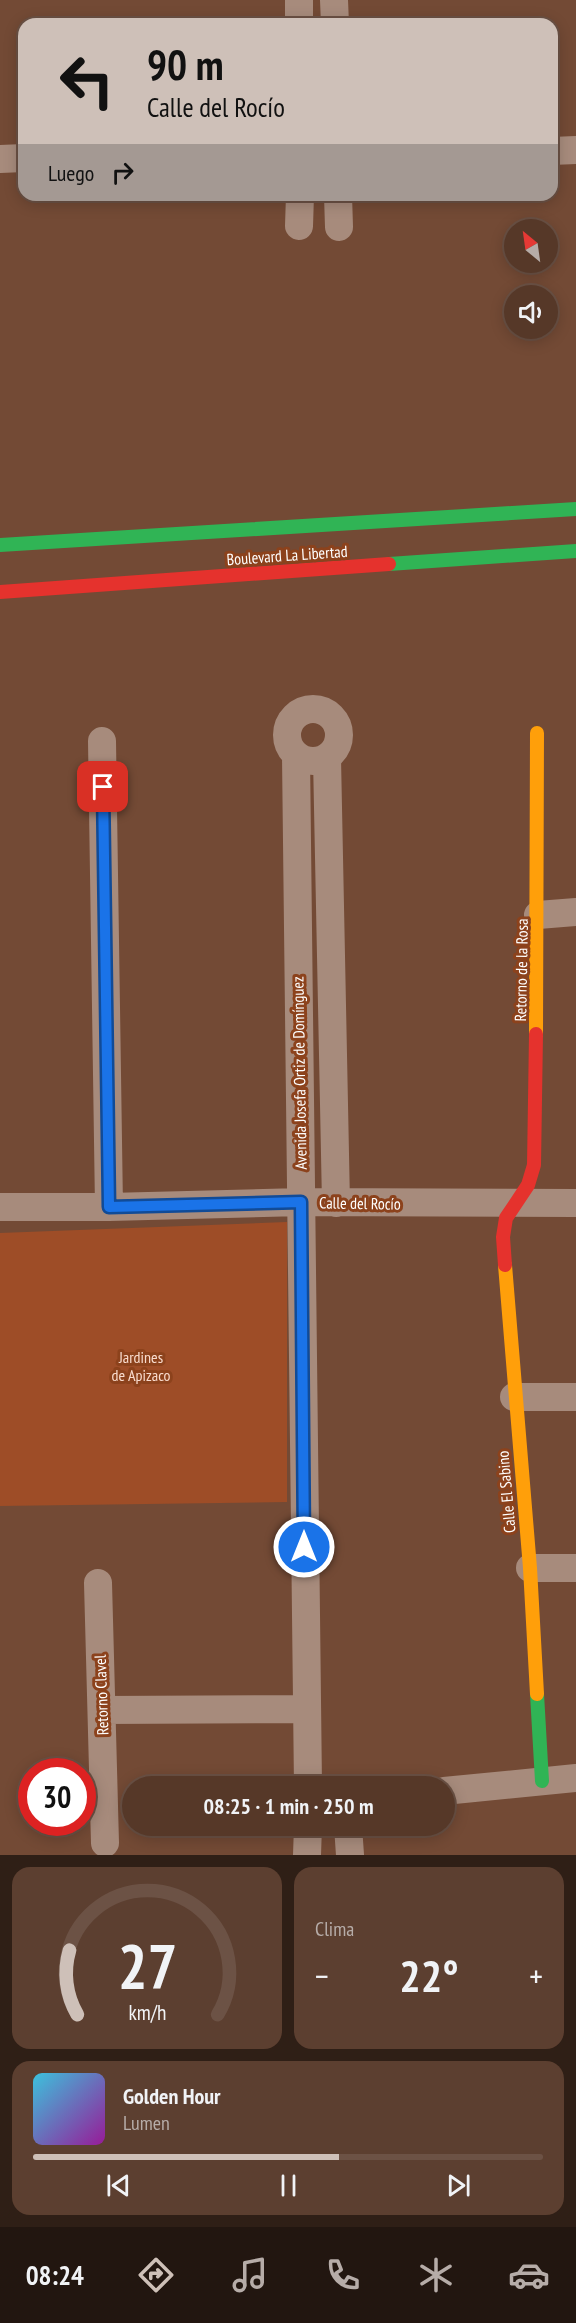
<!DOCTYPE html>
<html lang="es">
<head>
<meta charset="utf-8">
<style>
  :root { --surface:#563828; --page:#5c3f30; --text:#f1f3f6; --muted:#b6aca8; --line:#6c5245; --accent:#cec0b8 }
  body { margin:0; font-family:"PT Sans Narrow",sans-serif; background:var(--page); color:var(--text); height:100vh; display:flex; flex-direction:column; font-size:22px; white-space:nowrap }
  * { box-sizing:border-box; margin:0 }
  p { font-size:20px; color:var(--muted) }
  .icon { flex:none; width:33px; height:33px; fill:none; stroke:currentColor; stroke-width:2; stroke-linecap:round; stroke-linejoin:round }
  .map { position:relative; height:1855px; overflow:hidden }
  .panel { display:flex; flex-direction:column; gap:12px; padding:12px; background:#2f1f16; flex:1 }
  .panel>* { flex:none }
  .banner { position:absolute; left:18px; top:18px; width:540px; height:183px; border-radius:18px; box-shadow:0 3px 15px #0003,0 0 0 2px var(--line); background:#cec0b8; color:#111; overflow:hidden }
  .needle { width:39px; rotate:331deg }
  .tools { position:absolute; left:504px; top:219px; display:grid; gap:12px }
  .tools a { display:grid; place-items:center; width:54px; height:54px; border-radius:50%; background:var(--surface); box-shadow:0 3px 15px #0003,0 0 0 2px var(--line); font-size:30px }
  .speed { position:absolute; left:18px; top:1758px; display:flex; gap:12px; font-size:30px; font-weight:700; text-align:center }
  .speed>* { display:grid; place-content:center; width:78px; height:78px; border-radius:50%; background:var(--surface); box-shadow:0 3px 15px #0003,0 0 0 2px var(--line); line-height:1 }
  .speed .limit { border:9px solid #d22; background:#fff; color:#111 }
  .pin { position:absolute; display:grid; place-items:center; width:51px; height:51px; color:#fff; margin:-26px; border-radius:12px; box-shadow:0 3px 9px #0006 }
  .me { position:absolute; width:66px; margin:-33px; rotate:0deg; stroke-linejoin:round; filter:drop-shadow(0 0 4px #0008) }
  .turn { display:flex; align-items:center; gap:21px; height:126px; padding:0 30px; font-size:27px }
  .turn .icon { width:78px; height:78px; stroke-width:2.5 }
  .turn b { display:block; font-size:42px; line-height:51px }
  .then { display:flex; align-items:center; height:57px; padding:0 30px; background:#0003; gap:12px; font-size:22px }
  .big { font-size:45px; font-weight:700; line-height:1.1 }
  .panel .card { flex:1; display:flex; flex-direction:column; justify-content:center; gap:9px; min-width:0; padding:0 21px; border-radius:18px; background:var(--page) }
  .panel .dial { align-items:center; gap:0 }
  .dial svg { height:156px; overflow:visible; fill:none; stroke:var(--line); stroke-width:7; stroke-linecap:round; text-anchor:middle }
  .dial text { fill:var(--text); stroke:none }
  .song { display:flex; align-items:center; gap:18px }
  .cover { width:72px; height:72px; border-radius:9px; background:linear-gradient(135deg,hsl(190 70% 55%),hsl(300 70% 35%)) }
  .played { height:6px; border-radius:3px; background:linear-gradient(90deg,var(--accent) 60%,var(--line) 60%) }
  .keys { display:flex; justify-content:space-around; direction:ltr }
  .heat { display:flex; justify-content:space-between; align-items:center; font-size:33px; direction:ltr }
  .panel .tiles { flex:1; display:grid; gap:12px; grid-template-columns:1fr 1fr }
  .card:last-child { grid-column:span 2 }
  .trip { position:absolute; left:122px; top:1776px; width:333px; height:60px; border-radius:30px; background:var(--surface); box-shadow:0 3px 15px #0003,0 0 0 2px var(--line); font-weight:700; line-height:60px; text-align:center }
  .dock { display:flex; height:96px; justify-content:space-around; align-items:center; background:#221610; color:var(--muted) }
  .dock .icon { width:42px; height:42px }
  .dock .current { color:var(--accent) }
  .dock b { font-size:27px; color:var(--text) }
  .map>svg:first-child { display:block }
  .green { fill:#9e4d27 }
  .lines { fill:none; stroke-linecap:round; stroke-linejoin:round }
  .street { stroke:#a78b7c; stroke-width:28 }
  .fast { stroke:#30b455; stroke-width:14 }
  .slow { stroke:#ff9f0a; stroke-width:14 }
  .jam { stroke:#e5322d; stroke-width:14 }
  .route-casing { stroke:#114b97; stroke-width:15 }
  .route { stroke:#1a73e8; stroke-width:10 }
  .labels { text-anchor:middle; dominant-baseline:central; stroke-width:6; stroke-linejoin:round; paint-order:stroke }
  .street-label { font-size:16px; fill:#fff; stroke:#8c421c }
  .park-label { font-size:16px; fill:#f9dcce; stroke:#8c421c }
</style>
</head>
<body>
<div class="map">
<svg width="576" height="1855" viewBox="0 0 576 1855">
  <rect width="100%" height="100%" fill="#734a35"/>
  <path class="green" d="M 287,1222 L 287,1502 L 0,1506 L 0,1233 Z"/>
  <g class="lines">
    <path class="street" d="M 299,0 L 299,24
      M 334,0 L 335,24
      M 552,151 L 576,150
      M 0,159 L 24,158
      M 338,195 L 339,227
      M 299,226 L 300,195
      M287 735a26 26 0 1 1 52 0a26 26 0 1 1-52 0Z
      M 102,741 L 109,1207
      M 296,756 L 308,1786
      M 327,758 L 336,1203
      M 538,915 L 576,912
      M 0,1207 L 109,1207 L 301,1202 L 576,1203
      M 514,1397 L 576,1397
      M 530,1568 L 576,1568
      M 98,1583 L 105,1843
      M 102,1710 L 305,1709
      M 444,1791 L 576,1778
      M 348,1826 L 350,1855
      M 307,1855 L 308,1826"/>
    <path class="fast" d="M 0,545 L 576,509
      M 389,564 L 576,551
      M 537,1694 L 542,1781"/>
    <path class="slow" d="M 536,1034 L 537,733
      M 505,1265 L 530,1568 L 537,1694"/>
    <path class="jam" d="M 0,592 L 389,564
      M 505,1265 L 503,1237 L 506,1218 L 528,1185 L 534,1165 L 536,1034"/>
  </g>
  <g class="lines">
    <g class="route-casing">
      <path id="route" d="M 103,787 L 109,1207 L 301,1202 L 304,1547"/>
    </g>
    <use href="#route" class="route"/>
  </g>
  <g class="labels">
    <g class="street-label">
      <text transform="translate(287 555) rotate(-4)">Boulevard La Libertad</text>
      <text transform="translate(521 970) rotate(-89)">Retorno de la Rosa</text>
      <text transform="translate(299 1073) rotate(-91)">Avenida Josefa Ortiz de Domínguez</text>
      <text transform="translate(360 1203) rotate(1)">Calle del Rocío</text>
      <text transform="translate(506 1492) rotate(-95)">Calle El Sabino</text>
      <text transform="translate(101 1695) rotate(-92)">Retorno Clavel</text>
    </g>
    <g class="park-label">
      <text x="141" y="1357">Jardines<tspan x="141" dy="18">de Apizaco</tspan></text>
    </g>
  </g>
</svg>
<div class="tools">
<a><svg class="needle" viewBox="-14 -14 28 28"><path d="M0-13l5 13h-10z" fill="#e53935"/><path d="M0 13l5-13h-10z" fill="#b6aca8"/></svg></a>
<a><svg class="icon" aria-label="sound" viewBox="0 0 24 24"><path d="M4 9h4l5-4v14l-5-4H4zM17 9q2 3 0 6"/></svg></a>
</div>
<div class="speed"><div class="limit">30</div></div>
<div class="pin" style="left:103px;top:787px;background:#d93025"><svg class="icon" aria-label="arrive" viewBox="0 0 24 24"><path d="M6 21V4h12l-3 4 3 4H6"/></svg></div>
<svg class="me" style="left:304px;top:1547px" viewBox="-20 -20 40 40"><circle r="17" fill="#1a73e8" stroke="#fff" stroke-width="3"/><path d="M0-11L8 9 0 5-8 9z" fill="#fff"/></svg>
<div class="trip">08:25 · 1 min · 250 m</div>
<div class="banner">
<div class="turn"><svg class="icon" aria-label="left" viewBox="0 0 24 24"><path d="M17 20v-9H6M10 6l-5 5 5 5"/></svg><div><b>90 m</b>Calle del Rocío</div></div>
<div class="then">Luego<svg class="icon" aria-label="right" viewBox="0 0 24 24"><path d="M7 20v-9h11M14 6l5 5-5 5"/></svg></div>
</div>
</div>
<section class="panel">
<div class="tiles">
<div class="card dial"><svg viewBox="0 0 100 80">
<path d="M14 69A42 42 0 1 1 86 69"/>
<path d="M14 69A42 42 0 0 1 10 36" stroke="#cec0b8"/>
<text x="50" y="56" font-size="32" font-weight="700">27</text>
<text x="50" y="72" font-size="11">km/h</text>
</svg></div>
<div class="card"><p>Clima</p>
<div class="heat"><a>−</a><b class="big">22°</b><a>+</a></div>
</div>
<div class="card">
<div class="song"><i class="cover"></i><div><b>Golden Hour</b><p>Lumen</p></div></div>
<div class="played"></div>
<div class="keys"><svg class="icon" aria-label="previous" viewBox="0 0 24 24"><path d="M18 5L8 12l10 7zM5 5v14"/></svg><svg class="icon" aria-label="pause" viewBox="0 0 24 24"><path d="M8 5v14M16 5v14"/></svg><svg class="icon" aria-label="next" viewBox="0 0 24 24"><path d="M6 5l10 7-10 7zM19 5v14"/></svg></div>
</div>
</div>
</section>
<nav class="dock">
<b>08:24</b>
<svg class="icon current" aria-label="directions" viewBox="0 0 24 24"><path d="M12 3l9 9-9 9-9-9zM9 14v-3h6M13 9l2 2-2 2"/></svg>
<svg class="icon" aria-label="music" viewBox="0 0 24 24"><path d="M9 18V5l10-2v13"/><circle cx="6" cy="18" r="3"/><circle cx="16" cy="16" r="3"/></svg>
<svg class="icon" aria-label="phone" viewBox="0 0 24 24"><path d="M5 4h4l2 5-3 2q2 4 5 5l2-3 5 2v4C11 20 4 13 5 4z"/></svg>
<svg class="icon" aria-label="climate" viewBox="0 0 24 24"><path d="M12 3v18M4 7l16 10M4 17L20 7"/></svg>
<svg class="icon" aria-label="car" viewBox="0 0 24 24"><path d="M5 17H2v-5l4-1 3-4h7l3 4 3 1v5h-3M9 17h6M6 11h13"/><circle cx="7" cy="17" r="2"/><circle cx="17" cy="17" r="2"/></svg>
</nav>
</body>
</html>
